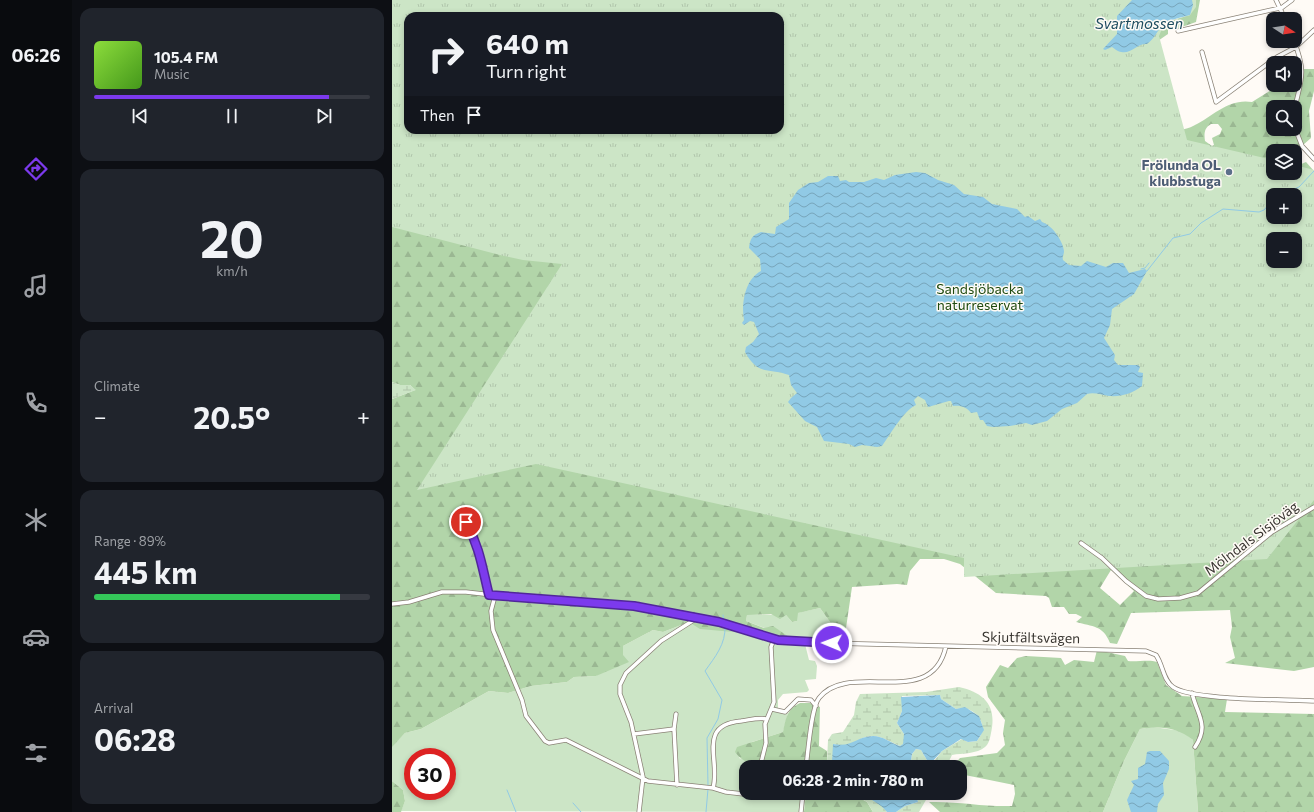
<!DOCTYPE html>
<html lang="en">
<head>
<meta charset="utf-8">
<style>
  :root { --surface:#171b24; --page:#20242c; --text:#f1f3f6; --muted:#9ea1a6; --line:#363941; --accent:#7c3aed }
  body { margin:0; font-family:Commissioner,sans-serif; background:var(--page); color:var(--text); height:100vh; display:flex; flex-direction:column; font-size:15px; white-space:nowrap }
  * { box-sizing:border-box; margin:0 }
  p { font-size:13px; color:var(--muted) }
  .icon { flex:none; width:22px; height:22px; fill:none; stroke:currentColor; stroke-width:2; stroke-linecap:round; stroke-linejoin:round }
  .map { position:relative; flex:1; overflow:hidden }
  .details { display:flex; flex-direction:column; gap:8px; padding:8px; background:#0d0f14; width:320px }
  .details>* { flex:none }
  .guide { position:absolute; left:12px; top:12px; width:380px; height:122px; border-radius:12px; box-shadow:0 2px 6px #0003; background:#171b24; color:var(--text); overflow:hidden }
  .needle { width:26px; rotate:102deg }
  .fabs { position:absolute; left:874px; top:12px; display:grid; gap:8px }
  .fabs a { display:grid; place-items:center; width:36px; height:36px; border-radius:8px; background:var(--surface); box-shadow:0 2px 6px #0003; font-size:20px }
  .speed { position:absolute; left:12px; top:748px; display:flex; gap:8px; font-size:20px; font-weight:700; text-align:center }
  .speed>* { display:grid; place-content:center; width:52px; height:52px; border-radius:50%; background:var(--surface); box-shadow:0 2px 6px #0003; line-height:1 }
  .speed .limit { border:6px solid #d22; background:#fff; color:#111 }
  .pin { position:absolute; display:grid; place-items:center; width:34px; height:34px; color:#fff; margin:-17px; border:2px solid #fff; border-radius:50%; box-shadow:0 1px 4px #0007 }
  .me { position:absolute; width:44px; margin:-22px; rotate:271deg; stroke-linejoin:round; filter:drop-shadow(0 0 3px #0008) }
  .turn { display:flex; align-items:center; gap:14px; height:84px; padding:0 16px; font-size:18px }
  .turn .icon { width:52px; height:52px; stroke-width:2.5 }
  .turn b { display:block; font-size:28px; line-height:34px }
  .then { display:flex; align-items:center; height:38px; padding:0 16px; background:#0003; gap:8px; font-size:15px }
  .big { font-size:30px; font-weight:700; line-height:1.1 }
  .details .tile { flex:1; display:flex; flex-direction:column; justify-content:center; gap:6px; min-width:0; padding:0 14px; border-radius:12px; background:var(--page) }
  .details .dial { align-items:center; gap:0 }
  .dial b { font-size:52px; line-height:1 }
  .song { display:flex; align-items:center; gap:12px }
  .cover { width:48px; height:48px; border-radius:6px; background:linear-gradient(135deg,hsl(90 70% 55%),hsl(100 70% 35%)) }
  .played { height:4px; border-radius:2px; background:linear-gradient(90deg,var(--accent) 85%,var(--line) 85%) }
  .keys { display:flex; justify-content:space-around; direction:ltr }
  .heat { display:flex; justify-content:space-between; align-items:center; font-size:22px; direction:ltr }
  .charge { height:6px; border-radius:3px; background:linear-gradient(90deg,#34c759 89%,var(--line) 0) }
  .trip { position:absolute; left:347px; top:760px; width:228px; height:40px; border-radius:12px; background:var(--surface); box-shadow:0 2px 6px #0003; font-weight:700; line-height:40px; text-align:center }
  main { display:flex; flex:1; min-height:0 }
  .menu { display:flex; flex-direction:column; width:72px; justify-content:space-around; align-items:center; background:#090b0e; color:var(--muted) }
  .menu .icon { width:28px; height:28px }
  .menu .active { color:var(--accent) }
  .menu b { font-size:18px; color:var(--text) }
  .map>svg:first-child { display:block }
  .grass { fill:#cce5c6; fill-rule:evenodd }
  .forest { fill:url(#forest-firs); fill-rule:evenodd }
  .wetland { fill:url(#wetland-marsh) }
  .park { fill:url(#park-tufts); fill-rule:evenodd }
  .water { fill:url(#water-waves) }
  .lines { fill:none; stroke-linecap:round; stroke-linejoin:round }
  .stream { stroke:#91cae5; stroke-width:1 }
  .minor-casing { stroke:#8a8276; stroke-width:5 }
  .minor { stroke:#fff; stroke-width:3.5 }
  .route-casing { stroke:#51269a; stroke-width:10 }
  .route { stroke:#7c3aed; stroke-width:7 }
  .service-dot { fill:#5c6f8a; stroke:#fffbf6; stroke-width:1.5 }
  .labels { text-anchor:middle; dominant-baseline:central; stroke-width:3; stroke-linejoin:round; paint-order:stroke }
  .service-label { font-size:14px; font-weight:bold; fill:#4e5e75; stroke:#fffbf6; text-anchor:end }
  .park-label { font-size:14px; fill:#1f4b10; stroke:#fffbf6 }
  .street-label { font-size:14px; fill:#393631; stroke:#fffbf6 }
  .water-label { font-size:15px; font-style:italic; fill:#1d4c5f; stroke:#fffbf6 }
</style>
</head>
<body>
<main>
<nav class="menu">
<b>06:26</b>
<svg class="icon active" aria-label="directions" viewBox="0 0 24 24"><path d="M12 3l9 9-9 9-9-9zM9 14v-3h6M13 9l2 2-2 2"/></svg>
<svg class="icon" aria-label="music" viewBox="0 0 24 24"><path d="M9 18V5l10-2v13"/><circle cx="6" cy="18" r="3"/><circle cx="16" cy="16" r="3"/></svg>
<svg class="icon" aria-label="phone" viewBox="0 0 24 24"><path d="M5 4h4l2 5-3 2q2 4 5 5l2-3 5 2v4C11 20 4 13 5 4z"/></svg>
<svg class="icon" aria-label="climate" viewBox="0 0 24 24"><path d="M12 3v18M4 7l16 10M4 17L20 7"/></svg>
<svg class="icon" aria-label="car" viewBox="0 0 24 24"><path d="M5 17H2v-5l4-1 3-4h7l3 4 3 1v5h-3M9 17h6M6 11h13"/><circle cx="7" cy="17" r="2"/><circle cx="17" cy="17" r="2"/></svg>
<svg class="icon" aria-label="filters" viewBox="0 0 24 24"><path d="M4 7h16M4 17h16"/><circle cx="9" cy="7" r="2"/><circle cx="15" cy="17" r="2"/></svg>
</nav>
<section class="details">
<div class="tile">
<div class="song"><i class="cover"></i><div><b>105.4 FM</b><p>Music</p></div></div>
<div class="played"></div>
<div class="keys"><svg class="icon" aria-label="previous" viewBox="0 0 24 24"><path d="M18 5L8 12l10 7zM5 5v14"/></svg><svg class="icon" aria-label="pause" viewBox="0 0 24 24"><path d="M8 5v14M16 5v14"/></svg><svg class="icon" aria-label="next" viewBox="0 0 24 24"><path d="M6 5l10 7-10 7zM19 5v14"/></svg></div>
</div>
<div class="tile dial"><b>20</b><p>km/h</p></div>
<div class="tile"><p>Climate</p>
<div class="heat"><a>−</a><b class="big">20.5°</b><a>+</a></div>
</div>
<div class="tile"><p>Range · 89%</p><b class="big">445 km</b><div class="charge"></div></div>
<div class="tile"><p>Arrival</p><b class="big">06:28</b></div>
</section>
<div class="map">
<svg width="922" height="812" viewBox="0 0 922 812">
  <defs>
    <pattern id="forest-firs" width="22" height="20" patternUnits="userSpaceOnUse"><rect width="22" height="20" fill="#b2d5a9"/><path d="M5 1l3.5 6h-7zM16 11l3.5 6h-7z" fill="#9ab792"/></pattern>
    <pattern id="wetland-marsh" width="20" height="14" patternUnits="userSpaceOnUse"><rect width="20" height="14" fill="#cce5c6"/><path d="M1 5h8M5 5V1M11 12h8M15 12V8" fill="none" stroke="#b0c5ab"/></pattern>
    <pattern id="park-tufts" width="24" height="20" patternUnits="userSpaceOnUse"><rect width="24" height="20" fill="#cce5c6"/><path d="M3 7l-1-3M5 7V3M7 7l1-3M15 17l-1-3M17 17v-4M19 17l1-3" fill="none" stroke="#b0c5ab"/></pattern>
    <pattern id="water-waves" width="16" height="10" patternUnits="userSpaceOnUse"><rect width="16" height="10" fill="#91cae5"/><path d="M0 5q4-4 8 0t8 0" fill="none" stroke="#77a5ba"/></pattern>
  </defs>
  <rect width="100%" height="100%" fill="#fffbf6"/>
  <path class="grass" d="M 428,608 L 443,629 L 454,628 L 453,646 L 413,644 L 417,660 L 423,661 L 425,666 L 424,679 L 413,680 L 417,690 L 415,692 L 391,694 L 386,700 L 386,710 L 396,713 L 391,732 L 360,742 L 347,758 C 354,760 361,764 369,765 C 381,766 391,761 404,767 L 354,767 L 354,793 L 414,793 L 412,812 L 9,811 L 13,801 L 11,790 L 0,781 L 0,746 L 13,733 L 29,729 L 97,691 L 116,693 L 139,686 L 175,682 L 182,677 L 204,676 L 231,655 L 231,646 L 261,630 L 271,632 L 297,622 L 367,635 L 396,637 L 354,621 L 355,614 L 394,615 L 400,622 L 405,621 L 405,613 ZM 21,757 L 55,757 L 55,791 L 21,791 Z
    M 761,727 L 790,731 L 801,740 L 806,812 L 711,812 L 732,761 L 748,729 Z"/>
  <path class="forest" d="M 0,0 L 16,16 L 16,130 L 388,130 L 388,16 L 358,0 L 798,206 L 907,236 L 903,195 L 881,195 L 881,217 L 886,222 L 634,0 L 769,26 L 781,20 L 798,15 L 800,0 L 808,0 L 804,22 L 787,28 L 779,27 L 776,30 L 776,34 L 760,45 L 788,130 C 793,129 798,128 803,125 C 821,116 837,98 860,102 L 887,85 L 903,85 L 903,73 L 912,69 L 922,69 L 922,91 L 917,111 L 919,138 L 903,152 L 881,151 L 881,172 L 870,176 L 899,184 L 907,169 L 903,164 L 903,161 L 907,165 L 914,162 L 922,171 L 922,667 L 902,671 L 833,663 L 843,658 L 838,637 L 840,627 L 838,610 L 739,613 L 725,644 L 718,643 C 711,625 701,627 684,622 L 690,617 L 684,614 L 677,614 L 672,607 L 660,607 L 657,598 L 654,596 L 604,593 L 568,564 L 552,559 L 528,559 L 518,571 L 515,585 L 505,584 L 460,587 L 454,628 L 443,629 L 428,608 L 406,613 L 405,621 L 400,622 L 394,615 L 388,619 L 379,614 L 355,615 L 354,621 L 372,628 L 381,626 L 397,637 L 308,629 L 297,622 L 271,632 L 261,630 L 231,646 L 231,655 L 237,662 L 204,676 L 182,677 L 175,682 L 139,686 L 116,693 L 97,691 L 29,729 L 13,733 L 0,747 L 0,399 L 23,390 L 18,385 L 8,385 L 0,382 ZM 881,107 L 903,107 L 903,129 L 881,129 ZM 819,124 L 826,124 L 830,129 L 828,134 L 820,138 L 822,145 L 820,146 L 813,141 C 812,134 812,128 819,124 ZM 881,239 L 903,239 L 903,261 L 881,261 ZM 719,570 L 742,591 L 728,605 L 708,588 Z
    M 705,650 L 733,656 L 736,661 C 745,662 758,659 765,662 L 774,685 L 790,696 L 835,699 L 833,712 L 922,714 L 922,812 L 806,812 L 801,740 C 784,727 769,726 748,729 L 732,761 L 711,812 L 548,812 L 537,802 C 565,801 592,807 620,806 L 623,794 L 622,785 L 568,774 L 568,767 L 560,767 L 568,758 L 605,753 L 613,745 L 611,733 L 613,720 L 596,697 L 594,687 L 608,665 L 616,668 L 625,658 L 634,656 L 669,658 L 673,665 L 682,660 L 702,662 Z
    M 408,703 L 418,703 L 428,707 L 427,746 L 435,751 L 435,762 L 441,767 C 430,767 415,770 403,767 C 398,766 394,763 389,763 C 371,762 356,770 343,752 L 345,747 L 391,732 C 394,718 395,709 408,703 Z
    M 0,781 L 11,790 L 13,801 L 9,812 L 0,812 Z
    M 414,793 L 459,793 L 475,802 L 481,812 L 412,812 Z"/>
  <path class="wetland" d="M 0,382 L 8,385 L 18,385 L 24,390 L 0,399 Z
    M 567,687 C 593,693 605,706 599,733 C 598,738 597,744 593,747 C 585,754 571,753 560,755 L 554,767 L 522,767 L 519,761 L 520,754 L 524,749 L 529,750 L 536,762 L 542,761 L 550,751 L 570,739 L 576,742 L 585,741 C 596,728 589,714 574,708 C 571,707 567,709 564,709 L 549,699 L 548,695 L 510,696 L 510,711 L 505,723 L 512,734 L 512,744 L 508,746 C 500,743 490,736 481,736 C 468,735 456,751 442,744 L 441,764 L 445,767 L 441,767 L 435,762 L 436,740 L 440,734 L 451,732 L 462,715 L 464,702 L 468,694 L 534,692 Z
    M 459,793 C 473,793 487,800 495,812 L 481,812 L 475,802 Z
    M 529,793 L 538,793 L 527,812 L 504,812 L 513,806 L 526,802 L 525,798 Z"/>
  <path class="park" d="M 0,0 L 804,0 L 804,7 L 798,15 C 779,19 775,17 767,36 L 795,140 L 881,160 L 881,173 L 903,173 L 903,165 L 922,170 L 922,500 L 875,559 L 572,577 L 572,558 L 144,464 L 25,490 L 170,264 L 131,260 L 108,255 L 0,227 ZM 16,16 L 388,16 L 388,130 L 16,130 ZM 881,195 L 903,195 L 903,217 L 881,217 ZM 881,239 L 903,239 L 903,261 L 881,261 Z"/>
  <path class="water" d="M 740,0 L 800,0 L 801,5 L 798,15 C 789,18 775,19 769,27 C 764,33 762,39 755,44 C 742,43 737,61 720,47 L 713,50 L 711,49 L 725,34 L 725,16 Z
    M 524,172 L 533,173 L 546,180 L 562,185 L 572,194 L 591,197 L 600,204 L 625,209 L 633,217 L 636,216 L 643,221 L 648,219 L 650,222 C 660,225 671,241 672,251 C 672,255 670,256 671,260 L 677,265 L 689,266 L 695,261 L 714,267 L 721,263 L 731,263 L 737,273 L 753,269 L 755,271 L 742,294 L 720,309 L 718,325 L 712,338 L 723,355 L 722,360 L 726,365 L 746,365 L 748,367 L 746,372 L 751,373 L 750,386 C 741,393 730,397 717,396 C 710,395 702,392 695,394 L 685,403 L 670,409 L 655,421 L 640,425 L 634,423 L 618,426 L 601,427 L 595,426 L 591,420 L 588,420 L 585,412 L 579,413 C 575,407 568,405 561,406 L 559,401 L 557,401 L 536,407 L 533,400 L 526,396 L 522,400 L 524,405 C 512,410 498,435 490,446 L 485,447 L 470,445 L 463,447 L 457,444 L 432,441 L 425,427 L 413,421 L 396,402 L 399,398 L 405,393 L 399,385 L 397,375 C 376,367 367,377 353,352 L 354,347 L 361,342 L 367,334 L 362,322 L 358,321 L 352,325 L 350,323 L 352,320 C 349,304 353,279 369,271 L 368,259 L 357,248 C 358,239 360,235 369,232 L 383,234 L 384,227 L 397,219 L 397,203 L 406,190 L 417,183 L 426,182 L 436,176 L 446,176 L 448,181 L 454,180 L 457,182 L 472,182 L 484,178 L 492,180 L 503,175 Z
    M 548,695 L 549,699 L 564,709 L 573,707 L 587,716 L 592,730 L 585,741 L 576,742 L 569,739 L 550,751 L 539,763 L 536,762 L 529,750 L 524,749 L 520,754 L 519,761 L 522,767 L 445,767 L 440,762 L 441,744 C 460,748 465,736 481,736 C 491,736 499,743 508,746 L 511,744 L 512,734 L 505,723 L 510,711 L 509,697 Z
    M 758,751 L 768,751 L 777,761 L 777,769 L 771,783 L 772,795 L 766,804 L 765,812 L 739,812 L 735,800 L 742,785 L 739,781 L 746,779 L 746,768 L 753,764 L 755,752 Z
    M 472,793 L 529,793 L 525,798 L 526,802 L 513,806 L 504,812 L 495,812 C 488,803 479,801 472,793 Z"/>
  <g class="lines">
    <path class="stream" d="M 889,195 L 907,187 L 922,171
      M 749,269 L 753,268 L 757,263
      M 755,271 L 781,238 L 798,234 L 809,223 L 831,209 L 867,212 L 872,210 L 881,200
      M 331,615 L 332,622
      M 316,785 L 315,738 L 326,719 L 330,700 L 313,671 C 323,657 334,644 333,626
      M 115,790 L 124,812
      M 181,803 L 189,812
      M 314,812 L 316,789"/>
    <g class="minor-casing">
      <path id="minor" d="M 884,0 L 893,19
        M 888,9 L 900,0
        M 786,31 L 888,8
        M 902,41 C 914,72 910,77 903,107
        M 810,52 L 824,102 L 885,57 L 904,47 L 922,30
        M 903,128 L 910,146 L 922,159
        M 74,522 C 88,548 90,568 97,595
        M 689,543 L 710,558 L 734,581 L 754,596 L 766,599 L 788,598 L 806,593 L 880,532 L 922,507
        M 103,596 L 99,611 L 101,630 L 130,700 L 134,716 L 153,741 L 157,743 L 174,740 L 256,781 L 321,788
        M 0,604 L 17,602 L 50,592 L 74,592 L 126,598 L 242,606 L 327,622 L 395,642 L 754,651 L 764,655 C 771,665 771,680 781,687 C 801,701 894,699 922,701
        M 800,693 C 805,715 818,725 803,747
        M 380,709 L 393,712 L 406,699 L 419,700 L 424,706
        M 284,714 L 282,729 L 285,785
        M 242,734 L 282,729
        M 368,767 L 374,743 L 373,724 L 382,702 L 379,647 L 382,639
        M 414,767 C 416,753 419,708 427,698 C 457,659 540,712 554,646
        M 363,793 L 360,795 L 334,792 L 321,788 C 329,761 304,725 349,721 C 357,720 367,717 374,719
        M 247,812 L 251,777 L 239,722 L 228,694 L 228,685 L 234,673 L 269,641 L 305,618
        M 409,812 L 411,793"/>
    </g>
    <use href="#minor" class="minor"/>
  </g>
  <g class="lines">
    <g class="route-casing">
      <path id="route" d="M 74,522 C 88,548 90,567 97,595 L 242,606 L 327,622 L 386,640 L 440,643"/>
    </g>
    <use href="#route" class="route"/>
  </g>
  <circle class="service-dot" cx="837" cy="172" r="4"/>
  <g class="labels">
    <g class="service-label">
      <text x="829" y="164">Frölunda OL<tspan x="829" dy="16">klubbstuga</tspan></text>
    </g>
    <g class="park-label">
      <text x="588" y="288">Sandsjöbacka<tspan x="588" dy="16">naturreservat</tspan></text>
    </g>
    <g class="street-label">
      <text transform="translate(859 538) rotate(-37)">Mölndals Sisjöväg</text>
      <text transform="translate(639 637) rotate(1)">Skjutfältsvägen</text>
    </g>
    <g class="water-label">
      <text x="747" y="23">Svartmossen</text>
    </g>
  </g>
</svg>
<div class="fabs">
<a><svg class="needle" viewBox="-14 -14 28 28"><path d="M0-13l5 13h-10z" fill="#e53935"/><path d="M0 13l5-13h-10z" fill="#9ea1a6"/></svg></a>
<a><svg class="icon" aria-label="sound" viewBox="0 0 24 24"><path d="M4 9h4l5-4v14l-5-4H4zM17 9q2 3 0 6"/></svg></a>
<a><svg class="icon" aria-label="search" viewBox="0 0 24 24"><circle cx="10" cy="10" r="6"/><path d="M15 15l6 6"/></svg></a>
<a><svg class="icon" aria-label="layers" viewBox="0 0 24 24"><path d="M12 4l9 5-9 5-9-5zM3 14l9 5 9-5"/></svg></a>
<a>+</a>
<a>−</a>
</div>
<div class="speed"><div class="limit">30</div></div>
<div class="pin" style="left:74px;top:522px;background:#d93025"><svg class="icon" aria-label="arrive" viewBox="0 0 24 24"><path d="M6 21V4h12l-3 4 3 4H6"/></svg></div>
<svg class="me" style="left:440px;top:643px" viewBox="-20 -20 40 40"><circle r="17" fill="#7c3aed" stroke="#fff" stroke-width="3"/><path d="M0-11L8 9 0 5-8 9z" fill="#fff"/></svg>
<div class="trip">06:28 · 2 min · 780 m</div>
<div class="guide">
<div class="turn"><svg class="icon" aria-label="right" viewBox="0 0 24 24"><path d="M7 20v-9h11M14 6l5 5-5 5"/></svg><div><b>640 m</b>Turn right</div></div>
<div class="then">Then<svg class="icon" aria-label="arrive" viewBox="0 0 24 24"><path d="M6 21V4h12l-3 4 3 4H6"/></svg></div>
</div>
</div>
</main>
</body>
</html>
